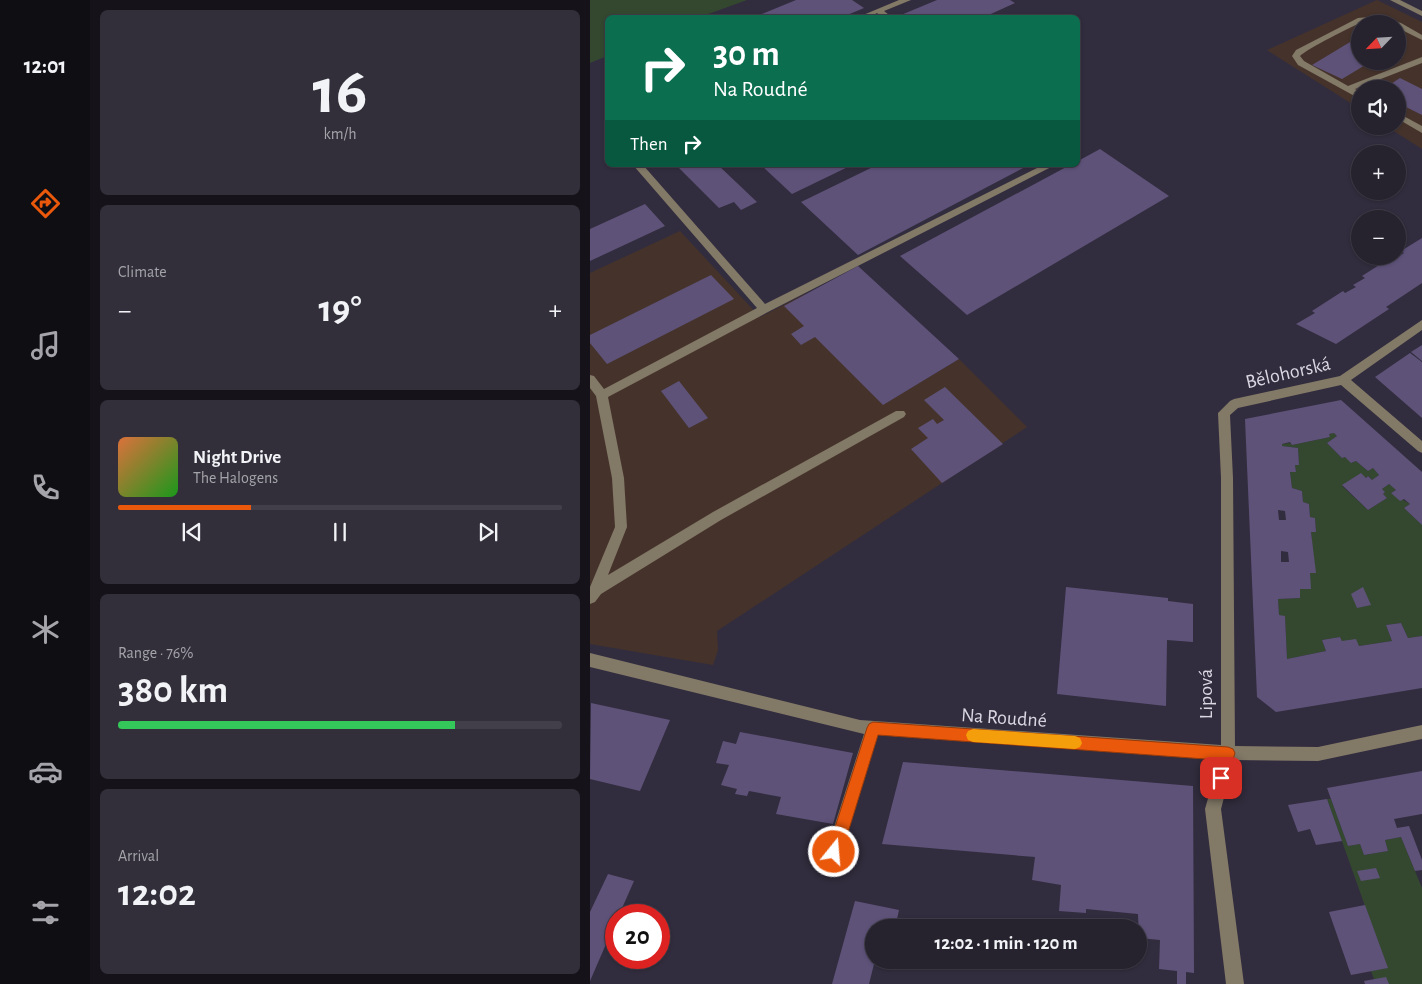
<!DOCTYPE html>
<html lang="en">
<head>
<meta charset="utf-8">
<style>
  :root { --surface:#26222e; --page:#322f3a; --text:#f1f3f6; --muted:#a4a4aa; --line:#423f4a; --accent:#ea580c }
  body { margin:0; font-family:"Alegreya Sans",sans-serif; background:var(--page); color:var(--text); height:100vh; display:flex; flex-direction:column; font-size:19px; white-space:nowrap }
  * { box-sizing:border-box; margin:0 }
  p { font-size:16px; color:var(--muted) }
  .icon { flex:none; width:28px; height:28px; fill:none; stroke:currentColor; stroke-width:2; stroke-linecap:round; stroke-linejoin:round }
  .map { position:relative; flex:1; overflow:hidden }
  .drawer { display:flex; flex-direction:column; gap:10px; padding:10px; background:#151319; width:500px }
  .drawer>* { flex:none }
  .banner { position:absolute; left:15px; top:15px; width:475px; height:152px; border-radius:8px; box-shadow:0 1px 4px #0004,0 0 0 1px var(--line); background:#0b6e4f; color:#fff; overflow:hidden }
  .needle { width:32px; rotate:245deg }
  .tools { position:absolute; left:761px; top:15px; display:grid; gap:10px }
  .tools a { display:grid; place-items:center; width:55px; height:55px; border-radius:50%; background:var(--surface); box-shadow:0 1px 4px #0004,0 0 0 1px var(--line); font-size:25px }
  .speed { position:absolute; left:15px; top:904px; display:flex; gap:10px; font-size:25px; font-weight:700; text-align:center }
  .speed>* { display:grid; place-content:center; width:65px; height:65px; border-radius:50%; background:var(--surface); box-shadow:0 1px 4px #0004,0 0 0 1px var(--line); line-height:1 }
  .speed .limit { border:8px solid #d22; background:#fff; color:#111 }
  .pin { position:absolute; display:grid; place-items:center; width:42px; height:42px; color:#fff; margin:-21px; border-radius:10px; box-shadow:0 2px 8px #0006 }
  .me { position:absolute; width:55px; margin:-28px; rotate:17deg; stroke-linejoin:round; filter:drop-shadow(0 0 4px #0008) }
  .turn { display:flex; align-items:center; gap:18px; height:105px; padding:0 25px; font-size:22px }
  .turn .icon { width:65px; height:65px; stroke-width:2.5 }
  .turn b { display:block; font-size:35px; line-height:42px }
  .then { display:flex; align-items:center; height:48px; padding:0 25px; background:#0003; gap:10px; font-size:19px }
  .big { font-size:38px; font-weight:700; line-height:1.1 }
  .drawer .widget { flex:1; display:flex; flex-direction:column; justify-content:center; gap:8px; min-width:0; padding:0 18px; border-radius:8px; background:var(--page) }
  .drawer .dial { align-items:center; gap:0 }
  .dial b { font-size:65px; line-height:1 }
  .song { display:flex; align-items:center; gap:15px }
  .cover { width:60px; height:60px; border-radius:8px; background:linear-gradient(135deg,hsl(20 70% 55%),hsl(120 70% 35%)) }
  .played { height:5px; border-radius:2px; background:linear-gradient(90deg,var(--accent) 30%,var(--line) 30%) }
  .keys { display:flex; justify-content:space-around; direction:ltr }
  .heat { display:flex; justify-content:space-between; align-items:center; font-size:28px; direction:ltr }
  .charge { height:8px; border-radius:4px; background:linear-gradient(90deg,#34c759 76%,var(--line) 0) }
  .trip { position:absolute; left:275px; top:919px; width:282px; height:50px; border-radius:25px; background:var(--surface); box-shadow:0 1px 4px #0004,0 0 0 1px var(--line); font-weight:700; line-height:50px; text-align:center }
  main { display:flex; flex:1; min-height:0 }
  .tab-bar { display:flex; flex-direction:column; width:90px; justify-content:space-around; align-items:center; background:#0f0e12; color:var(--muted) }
  .tab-bar .icon { width:35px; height:35px }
  .tab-bar .on { color:var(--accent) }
  .tab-bar b { font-size:22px; color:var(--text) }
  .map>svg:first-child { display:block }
  .industrial { fill:#45332b; fill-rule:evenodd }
  .green { fill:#344830 }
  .building { fill:#5e5279; fill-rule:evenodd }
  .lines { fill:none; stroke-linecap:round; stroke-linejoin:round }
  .minor { fill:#827967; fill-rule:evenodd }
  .route { fill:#ea580c; stroke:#983908 }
  .slow { fill:#f59e0b }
  .labels { text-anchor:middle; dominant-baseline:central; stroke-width:5; stroke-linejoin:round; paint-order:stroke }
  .street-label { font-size:20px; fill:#dad7e3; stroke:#322d3e }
</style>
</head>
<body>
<main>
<nav class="tab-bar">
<b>12:01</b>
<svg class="icon on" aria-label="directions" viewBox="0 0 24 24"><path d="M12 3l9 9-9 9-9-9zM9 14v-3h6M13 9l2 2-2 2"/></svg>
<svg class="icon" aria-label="music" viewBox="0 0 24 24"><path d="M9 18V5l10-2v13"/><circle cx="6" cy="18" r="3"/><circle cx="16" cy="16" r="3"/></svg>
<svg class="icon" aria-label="phone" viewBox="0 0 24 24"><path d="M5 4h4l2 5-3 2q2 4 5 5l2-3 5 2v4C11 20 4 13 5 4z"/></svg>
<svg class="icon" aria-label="climate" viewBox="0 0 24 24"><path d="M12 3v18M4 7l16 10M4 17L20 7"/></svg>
<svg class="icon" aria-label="car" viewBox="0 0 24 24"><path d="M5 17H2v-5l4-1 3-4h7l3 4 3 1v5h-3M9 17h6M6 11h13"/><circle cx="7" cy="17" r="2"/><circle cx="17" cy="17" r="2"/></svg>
<svg class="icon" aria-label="filters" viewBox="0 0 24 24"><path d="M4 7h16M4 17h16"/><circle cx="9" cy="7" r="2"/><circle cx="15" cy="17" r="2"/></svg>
</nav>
<section class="drawer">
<div class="widget dial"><b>16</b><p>km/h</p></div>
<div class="widget"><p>Climate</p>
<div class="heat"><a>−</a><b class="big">19°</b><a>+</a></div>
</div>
<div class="widget">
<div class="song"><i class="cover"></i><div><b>Night Drive</b><p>The Halogens</p></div></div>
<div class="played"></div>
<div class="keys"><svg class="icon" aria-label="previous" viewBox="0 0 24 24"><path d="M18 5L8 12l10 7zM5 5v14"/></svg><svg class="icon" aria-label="pause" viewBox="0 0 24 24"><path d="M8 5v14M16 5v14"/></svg><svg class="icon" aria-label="next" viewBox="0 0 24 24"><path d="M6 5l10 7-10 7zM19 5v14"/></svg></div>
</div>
<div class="widget"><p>Range · 76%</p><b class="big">380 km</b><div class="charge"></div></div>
<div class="widget"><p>Arrival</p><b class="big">12:02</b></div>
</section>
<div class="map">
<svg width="832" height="984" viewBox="0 0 832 984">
  <rect width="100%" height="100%" fill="#322d3e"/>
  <path class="industrial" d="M 787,0 L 832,22 L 832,149 L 796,126 L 808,126 L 808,89 L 770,89 L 770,109 L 677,50 ZM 770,24 L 808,24 L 808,61 L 770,61 Z
    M 90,231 L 170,317 L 215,294 L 314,392 L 369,359 L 437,427 L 127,631 L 128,650 L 123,665 L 0,644 L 0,273 Z"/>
  <path class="green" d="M 0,0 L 157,0 L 110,17 L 18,18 L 17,56 L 0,63 Z
    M 744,433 L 747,436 L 737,443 L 752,458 L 755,457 L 762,463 L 766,461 L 778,471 L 783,468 L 789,475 L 782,480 L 779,476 L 752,486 L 778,510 L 797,498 L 793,494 L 795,492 L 792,489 L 799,484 L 806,490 L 801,493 L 820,504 L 814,508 L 832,525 L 832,636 L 818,638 L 811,623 L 796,625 L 802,641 L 769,646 L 752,641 L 750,637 L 732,640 L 736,651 L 697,659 L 695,617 L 689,615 L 688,599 L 710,598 L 710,589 L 720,573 L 725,573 L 721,532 L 726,532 L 725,518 L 720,517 L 719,504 L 713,502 L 712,491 L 702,488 L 700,472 L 706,472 L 705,465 L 709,465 L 708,448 L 692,446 L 692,444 L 700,443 L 702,445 L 740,437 L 739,434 Z
    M 737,799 L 741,799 L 758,846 L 770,844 L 774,855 L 798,851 L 795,840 L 811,837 L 832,888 L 832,984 L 786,984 L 781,971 L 797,968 Z"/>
  <path class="building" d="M 206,0 L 262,0 L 274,8 L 250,18 L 162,18 Z
    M 347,0 L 420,0 L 425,3 L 392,18 L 314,18 L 311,15 Z
    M 770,36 L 770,61 L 782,61 L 752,79 L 722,65 Z
    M 810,78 L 832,89 L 832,115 L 808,103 L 808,89 L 793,89 Z
    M 510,149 L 579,196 L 377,315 L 310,256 L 480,165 L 488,165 L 488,161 Z
    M 86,165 L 128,165 L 167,202 L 151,210 L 144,202 L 129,208 Z
    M 171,165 L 262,165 L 202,194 Z
    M 287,165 L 439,165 L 268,255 L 211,202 Z
    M 55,204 L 75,226 L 0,261 L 0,229 Z
    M 832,238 L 832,283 L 796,307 L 799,309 L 746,344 L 706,324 L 725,313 L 722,311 L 753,291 L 755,293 L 766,287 L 763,285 L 775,278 L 772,276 L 800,258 L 803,260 L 814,253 L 811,251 Z
    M 268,266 L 369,359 L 293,405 L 225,337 L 211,345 L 201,334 L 214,326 L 194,306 Z
    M 121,275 L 144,299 L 17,364 L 0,343 L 0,335 Z
    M 832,345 L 832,361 L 821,352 Z
    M 820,353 L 832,362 L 832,418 L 785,377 Z
    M 89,381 L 118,418 L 99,428 L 71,391 Z
    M 355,387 L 413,444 L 352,483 L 321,449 L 338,438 L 328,428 L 343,419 L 347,424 L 354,420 L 334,400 Z
    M 751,400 L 832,472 L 832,525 L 814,508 L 820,504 L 814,499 L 810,501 L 801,493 L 806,490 L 799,484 L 792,489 L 795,492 L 793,494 L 797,498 L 778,510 L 752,485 L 771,473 L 776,478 L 778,476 L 782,480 L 789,475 L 783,468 L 778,471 L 766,461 L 761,463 L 755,457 L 752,458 L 737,443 L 747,436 L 744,433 L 739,434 L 740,437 L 702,445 L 700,442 L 692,444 L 692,446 L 708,448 L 709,465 L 705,465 L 706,472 L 700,472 L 702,488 L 712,491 L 713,502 L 719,504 L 720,517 L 725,518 L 726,532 L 721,532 L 726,573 L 720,573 L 721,589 L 710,589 L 710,598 L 688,599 L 689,615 L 695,616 L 697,659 L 736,651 L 732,640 L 750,637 L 752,641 L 766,639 L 769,646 L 802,641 L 796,625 L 811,623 L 818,638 L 832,636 L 832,688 L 686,712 L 667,697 L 655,419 ZM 688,510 L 695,511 L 696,520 L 689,520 ZM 691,551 L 698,552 L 699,562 L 691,562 Z
    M 476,587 L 578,598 L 578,601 L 603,604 L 603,642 L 577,640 L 576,706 L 467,694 Z
    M 773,587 L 781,605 L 767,608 L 761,594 Z
    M 1,703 L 80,720 L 50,791 L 0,779 Z
    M 150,732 L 263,753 L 243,824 L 186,814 L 191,797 L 159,791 L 157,796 L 145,794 L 147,789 L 131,785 L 139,765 L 126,763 L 133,741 L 146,744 Z
    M 313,762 L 603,786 L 604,973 L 596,972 L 596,984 L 587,984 L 587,971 L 569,969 L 570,940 L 549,938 L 548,914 L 496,909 L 496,913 L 469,911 L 471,885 L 442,880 L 445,857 L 292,844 Z
    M 832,771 L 832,814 L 804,819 L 807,828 L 819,826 L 832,860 L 832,870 L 825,871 L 811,837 L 795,840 L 798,851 L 774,855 L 770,844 L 758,846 L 737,788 Z
    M 737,799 L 752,841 L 726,845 L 720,829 L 708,832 L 698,805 Z
    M 786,868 L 790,878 L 771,881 L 767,871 Z
    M 18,874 L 44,881 L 29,915 L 26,915 L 26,921 L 0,981 L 0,912 Z
    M 265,901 L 309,910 L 305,928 L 284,928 L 285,960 L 279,984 L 242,984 Z
    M 775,905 L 798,968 L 761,975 L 739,912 Z
    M 796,977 L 799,984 L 775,984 L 774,981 Z"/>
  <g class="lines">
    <path class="minor" d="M 309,0 L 321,0 L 294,11 L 303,18 L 293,18 L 287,13 L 278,18 L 266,18 Z
      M 800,0 L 810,0 L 832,11 L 832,16 Z
      M 790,16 L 811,23 L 832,35 L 832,40 L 808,28 L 808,24 C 796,24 785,19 773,22 C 762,26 717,49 710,56 L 714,61 L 758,86 L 832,57 L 832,63 L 765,89 L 770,92 L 770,99 L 708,65 L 702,56 L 706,50 L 768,18 Z
      M 808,113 L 832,126 L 832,133 L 808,119 Z
      M 43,165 L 53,165 L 175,304 L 453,165 L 465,165 L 178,312 L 18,397 L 34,478 L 37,527 L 18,575 L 123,512 L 306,411 L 314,411 L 316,414 L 314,417 L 131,520 L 11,594 L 5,602 L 0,604 L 0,587 L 25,527 L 22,478 L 6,396 L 0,388 L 0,375 L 4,376 L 14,389 L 167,308 Z
      M 832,320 L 832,330 L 761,380 L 832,441 L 832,453 L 828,451 L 751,385 L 648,408 L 640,415 L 643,478 L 645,746 L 728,747 L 832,725 L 832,739 L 728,761 L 644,760 L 631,809 L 654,984 L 636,984 L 615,809 L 629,760 L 288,735 L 252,852 L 250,858 L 244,860 L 238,858 L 236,852 L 274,734 L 0,667 L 0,653 L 270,720 L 631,745 L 631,478 L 628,413 L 640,401 L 644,399 L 750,376 Z"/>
  </g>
  <path class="route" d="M 283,722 L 638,747 L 643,749 L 645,753 L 636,783 L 631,785 L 626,783 L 624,778 L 629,760 L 288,735 L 252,852 L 249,857 L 244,859 L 239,857 L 237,852 L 277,728 L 279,724 Z"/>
  <path class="slow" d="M 383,729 L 485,736 L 490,738 L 492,743 L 490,747 L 485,749 L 383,742 L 378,740 L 376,735 L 378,731 Z"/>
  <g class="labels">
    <g class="street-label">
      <text transform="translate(698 373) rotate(-13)">Bělohorská</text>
      <text transform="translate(616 694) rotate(-90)">Lipová</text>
      <text transform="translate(414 718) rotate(4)">Na Roudné</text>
    </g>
  </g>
</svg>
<div class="tools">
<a><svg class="needle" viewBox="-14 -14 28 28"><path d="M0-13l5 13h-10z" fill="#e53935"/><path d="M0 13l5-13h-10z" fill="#a4a4aa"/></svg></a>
<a><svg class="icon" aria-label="sound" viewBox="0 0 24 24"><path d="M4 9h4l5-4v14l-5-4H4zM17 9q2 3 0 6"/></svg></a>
<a>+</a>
<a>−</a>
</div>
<div class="speed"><div class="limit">20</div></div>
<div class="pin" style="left:631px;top:778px;background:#d93025"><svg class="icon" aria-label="arrive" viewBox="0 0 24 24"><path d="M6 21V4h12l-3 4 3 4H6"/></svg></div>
<svg class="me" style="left:244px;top:852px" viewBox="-20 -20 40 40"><circle r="17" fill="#ea580c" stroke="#fff" stroke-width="3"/><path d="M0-11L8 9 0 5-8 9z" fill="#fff"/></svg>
<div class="trip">12:02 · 1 min · 120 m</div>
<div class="banner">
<div class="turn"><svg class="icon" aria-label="right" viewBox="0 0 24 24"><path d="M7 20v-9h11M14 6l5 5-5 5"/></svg><div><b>30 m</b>Na Roudné</div></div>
<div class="then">Then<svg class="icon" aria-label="right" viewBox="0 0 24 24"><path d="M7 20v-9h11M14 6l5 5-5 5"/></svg></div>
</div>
</div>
</main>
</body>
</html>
